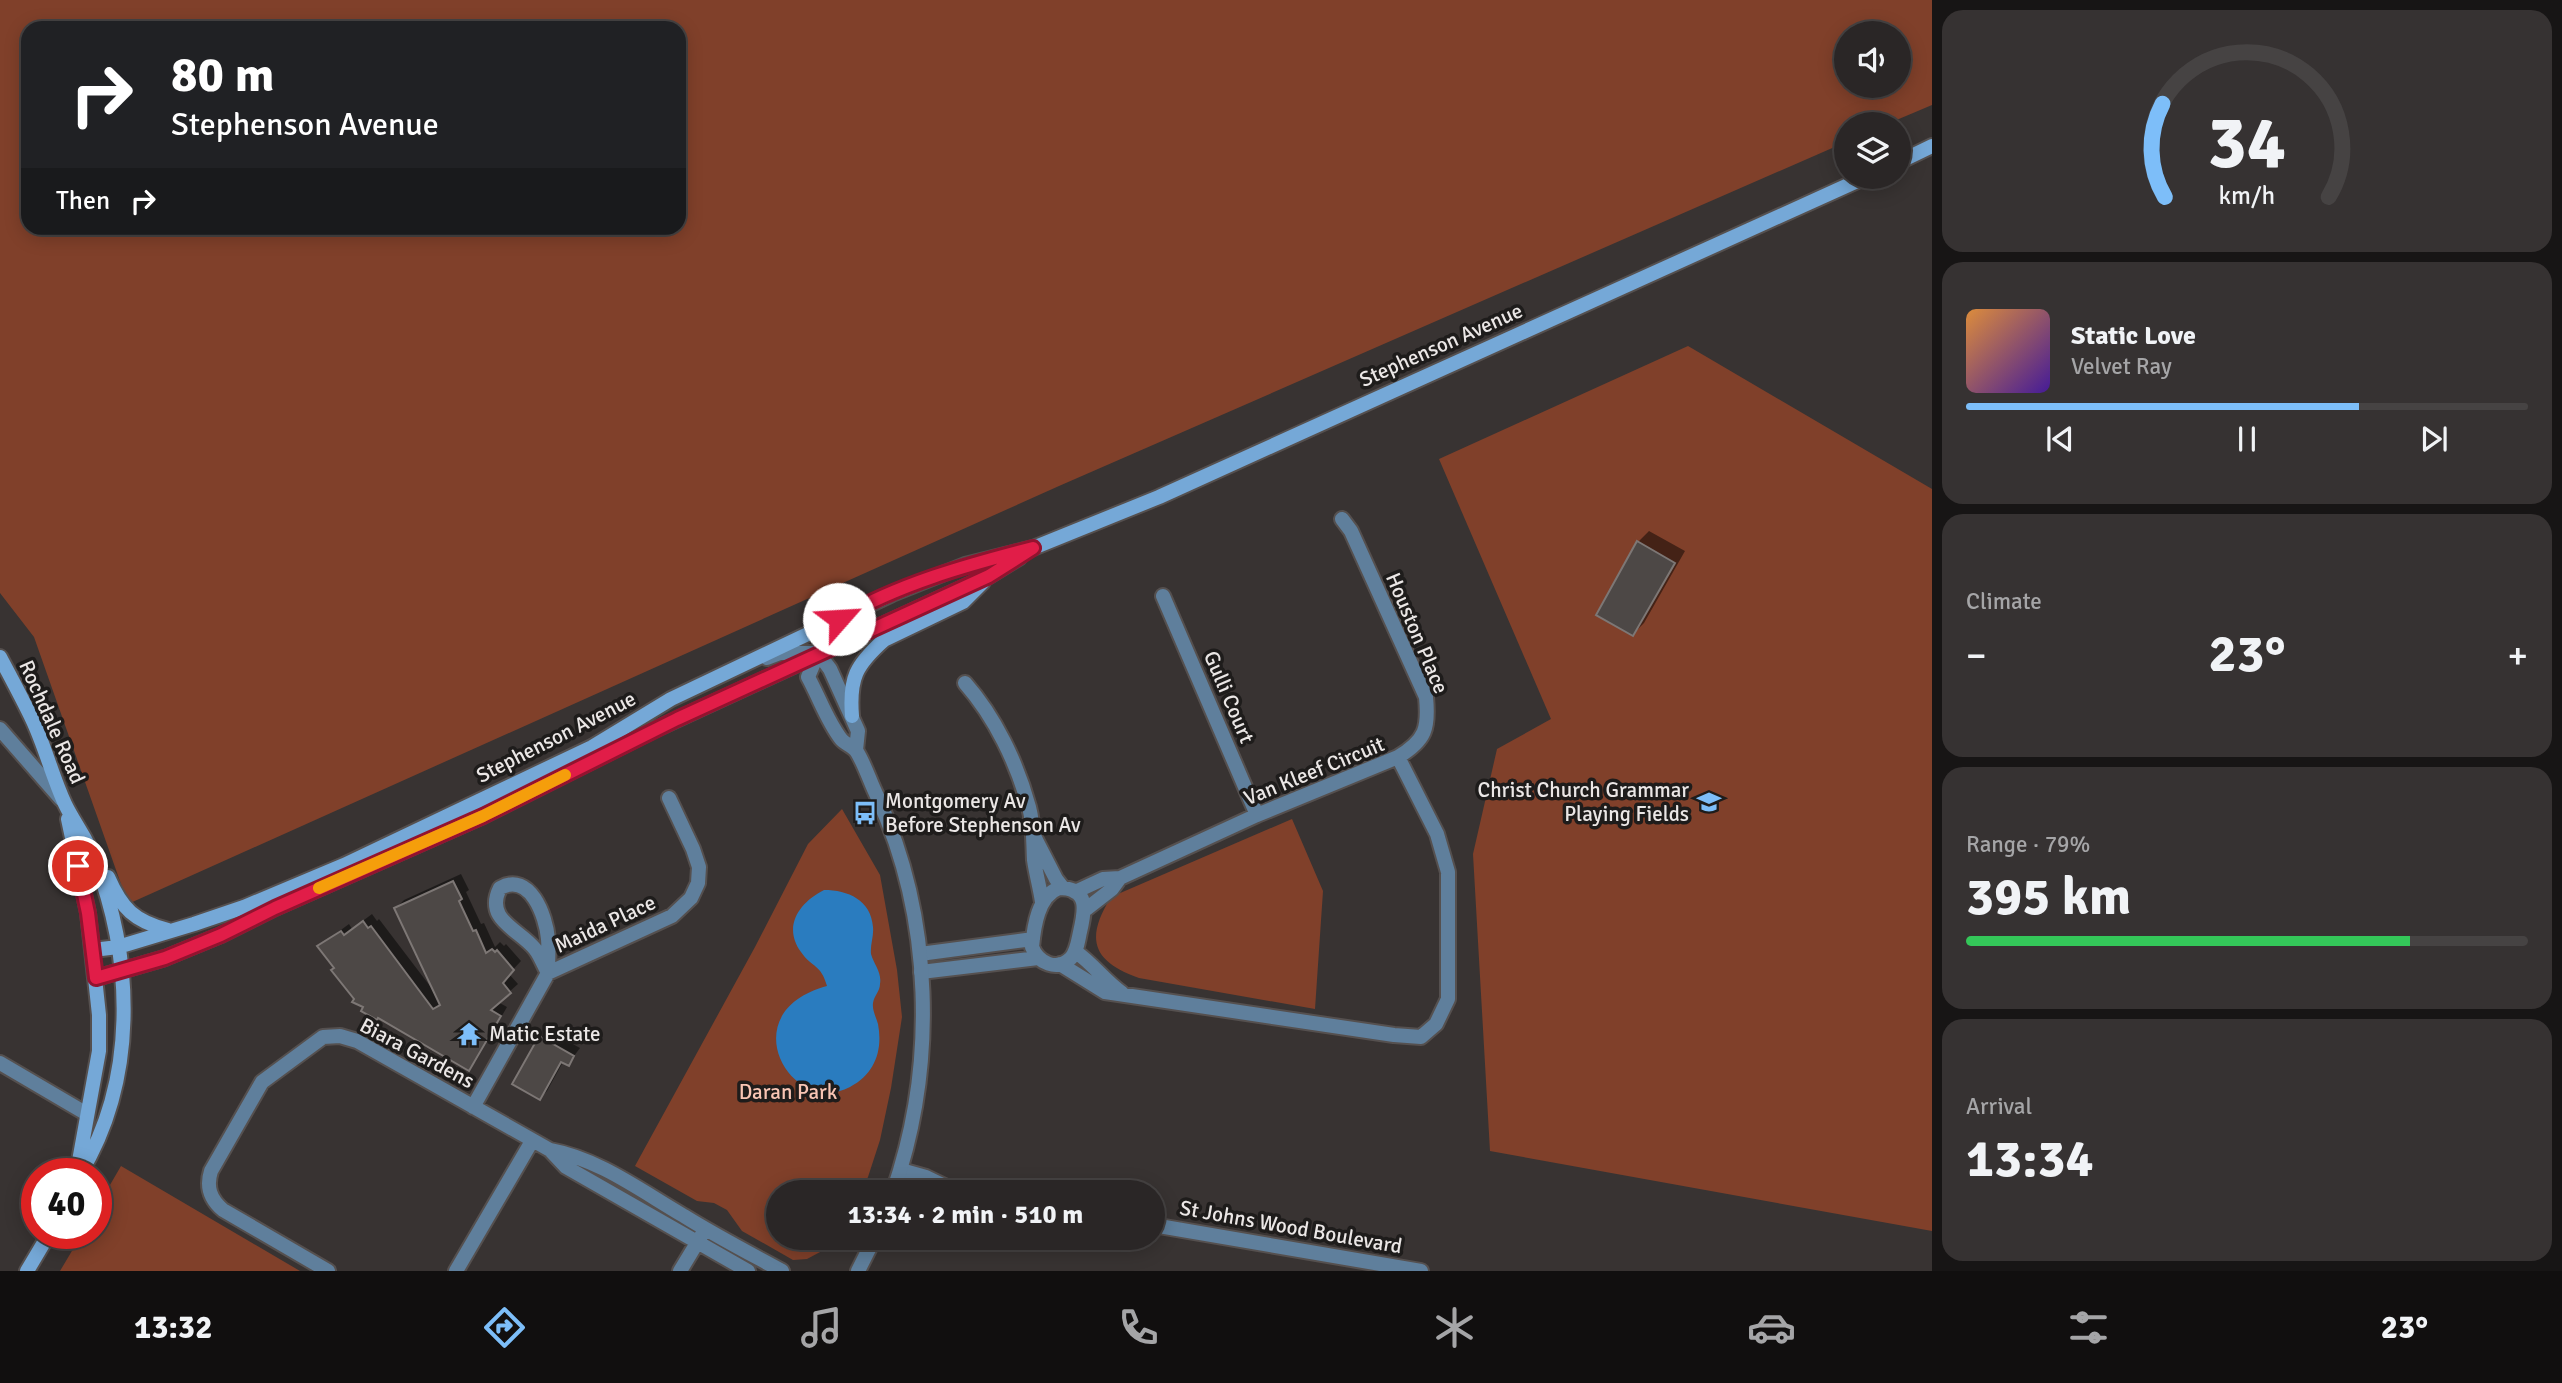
<!DOCTYPE html>
<html lang="en">
<head>
<meta charset="utf-8">
<style>
  :root { --surface:#2a2626; --page:#363232; --text:#f1f3f6; --muted:#a5a5a7; --line:#464343; --accent:#7dbef9 }
  body { margin:0; font-family:Signika,sans-serif; background:var(--page); color:var(--text); height:100vh; display:flex; flex-direction:column; font-size:26px; white-space:nowrap }
  * { box-sizing:border-box; margin:0 }
  p { font-size:23px; color:var(--muted) }
  .icon { flex:none; width:38px; height:38px; fill:none; stroke:currentColor; stroke-width:2; stroke-linecap:round; stroke-linejoin:round }
  .map { position:relative; flex:1; overflow:hidden }
  .details { display:flex; flex-direction:column; gap:10px; padding:10px; background:#171515; width:630px }
  .details>* { flex:none }
  .banner { position:absolute; left:21px; top:21px; width:665px; height:214px; border-radius:21px; box-shadow:0 4px 18px #0003,0 0 0 2px var(--line); background:#202124; color:#fff; overflow:hidden }
  .controls { position:absolute; left:1834px; top:21px; display:grid; gap:14px }
  .controls a { display:grid; place-items:center; width:77px; height:77px; border-radius:50%; background:var(--surface); box-shadow:0 4px 18px #0003,0 0 0 2px var(--line); font-size:35px }
  .speed { position:absolute; left:21px; top:1158px; display:flex; gap:14px; font-size:35px; font-weight:700; text-align:center }
  .speed>* { display:grid; place-content:center; width:91px; height:91px; border-radius:50%; background:var(--surface); box-shadow:0 4px 18px #0003,0 0 0 2px var(--line); line-height:1 }
  .speed .limit { border:10px solid #d22; background:#fff; color:#111 }
  .pin { position:absolute; display:grid; place-items:center; width:60px; height:60px; color:#fff; margin:-30px; border:4px solid #fff; border-radius:50%; box-shadow:0 2px 7px #0007 }
  .me { position:absolute; width:77px; margin:-38px; rotate:64deg; stroke-linejoin:round; filter:drop-shadow(0 0 5px #0008) }
  .turn { display:flex; align-items:center; gap:24px; height:147px; padding:0 35px; font-size:32px }
  .turn .icon { width:91px; height:91px; stroke-width:2.5 }
  .turn b { display:block; font-size:49px; line-height:60px }
  .then { display:flex; align-items:center; height:66px; padding:0 35px; background:#0003; gap:14px; font-size:26px }
  .big { font-size:52px; font-weight:700; line-height:1.1 }
  .details .widget { flex:1; display:flex; flex-direction:column; justify-content:center; gap:10px; min-width:0; padding:0 24px; border-radius:21px; background:var(--page) }
  .details .dial { align-items:center; gap:0 }
  .dial svg { height:182px; overflow:visible; fill:none; stroke:var(--line); stroke-width:7; stroke-linecap:round; text-anchor:middle }
  .dial text { fill:var(--text); stroke:none }
  .song { display:flex; align-items:center; gap:21px }
  .cover { width:84px; height:84px; border-radius:10px; background:linear-gradient(135deg,hsl(30 70% 55%),hsl(260 70% 35%)) }
  .played { height:7px; border-radius:4px; background:linear-gradient(90deg,var(--accent) 70%,var(--line) 70%) }
  .keys { display:flex; justify-content:space-around; direction:ltr }
  .heat { display:flex; justify-content:space-between; align-items:center; font-size:38px; direction:ltr }
  .charge { height:10px; border-radius:5px; background:linear-gradient(90deg,#34c759 79%,var(--line) 0) }
  .trip { position:absolute; left:766px; top:1180px; width:399px; height:70px; border-radius:35px; background:var(--surface); box-shadow:0 4px 18px #0003,0 0 0 2px var(--line); font-weight:700; line-height:70px; text-align:center }
  .tab-bar { display:flex; height:112px; justify-content:space-around; align-items:center; background:#110f0f; color:var(--muted) }
  .tab-bar .icon { width:49px; height:49px }
  .tab-bar .on { color:var(--accent) }
  .tab-bar b { font-size:32px; color:var(--text) }
  main { display:flex; flex:1; min-height:0 }
  .map>svg:first-child { display:block }
  .green { fill:#80402a; fill-rule:evenodd }
  .water { fill:#2a7cbf }
  .shadow { fill:#0007 }
  .building { fill:#4d4846; stroke:#7d7775; stroke-width:2 }
  .lines { fill:none; stroke-linecap:round; stroke-linejoin:round }
  .minor-casing { stroke:#55504f; stroke-width:18 }
  .tertiary-casing { stroke:#55504f; stroke-width:18 }
  .secondary-casing { stroke:#55504f; stroke-width:18 }
  .minor { stroke:#5f7f9c; stroke-width:14 }
  .tertiary { stroke:#5f7f9c; stroke-width:14 }
  .secondary { stroke:#75a8d7; stroke-width:14 }
  .route-casing { stroke:#92132f; stroke-width:18 }
  .route { stroke:#e11d48; stroke-width:12 }
  .slow { stroke:#f59e0b; stroke-width:12 }
  .labels { text-anchor:middle; dominant-baseline:central; stroke-width:7; stroke-linejoin:round; paint-order:stroke }
  .street-label { font-size:21px; fill:#ebe7e6; stroke:#1e1c1b }
  .poi-label { font-size:21px; fill:#ebe7e6; stroke:#1e1c1b; text-anchor:start }
  .park-label { font-size:21px; fill:#f8c5b4; stroke:#1e1c1b }
</style>
</head>
<body>
<main>
<div class="map">
<svg width="1932" height="1271" viewBox="0 0 1932 1271">
  <rect width="100%" height="100%" fill="#383332"/>
  <path class="green" d="M 0,0 L 1932,0 L 1932,105 L 1887,124 L 1846,124 L 1846,142 L 1059,486 L 128,904 L 34,637 L 0,593 ZM 28,28 L 679,28 L 679,228 L 28,228 ZM 1846,33 L 1899,33 L 1899,86 L 1846,86 Z
    M 1688,346 L 1932,489 L 1932,1231 L 1490,1151 L 1473,854 L 1497,749 L 1551,719 L 1439,459 Z
    M 842,809 L 880,875 L 897,970 L 902,1017 L 891,1088 L 880,1140 L 868,1177 L 860,1192 L 779,1192 L 779,1237 L 833,1237 L 822,1251 L 807,1259 L 793,1260 L 742,1231 L 727,1210 L 714,1203 L 697,1201 L 635,1166 L 755,947 L 808,844 Z
    M 1292,819 L 1323,891 L 1315,1009 L 1139,978 C 1092,961 1085,939 1111,897 Z
    M 121,1166 L 300,1271 L 60,1271 L 82,1234 L 96,1234 L 96,1209 Z"/>
  <path class="water" d="M 824,890 C 848,890 871,900 873,927 C 874,936 870,945 871,954 C 874,965 882,972 880,984 C 880,991 874,996 873,1003 C 872,1010 876,1017 878,1024 C 883,1050 875,1074 850,1087 C 791,1118 730,1012 827,986 C 821,964 812,968 801,952 C 782,926 800,902 824,890 Z"/>
  <path class="shadow" d="M 1649,531 L 1685,551 L 1644,623 L 1633,634 L 1638,542 Z
    M 461,874 L 469,890 L 466,892 L 481,924 L 484,923 L 495,947 L 500,942 L 504,946 L 506,944 L 521,961 L 509,974 L 518,984 L 498,1002 L 507,1007 L 476,1061 L 468,1069 L 365,1007 L 356,999 L 319,946 L 349,924 L 352,929 L 372,914 L 377,921 L 379,919 L 433,990 L 396,908 L 404,900 Z
    M 548,1030 L 580,1048 L 568,1064 L 563,1062 L 547,1091 L 540,1098 L 541,1037 Z"/>
  <path class="building" d="M 1637,541 L 1675,563 L 1633,636 L 1596,615 Z
    M 453,881 L 462,899 L 459,901 L 473,931 L 476,930 L 486,953 L 492,949 L 495,952 L 497,950 L 514,970 L 503,983 L 511,993 L 491,1010 L 501,1016 L 469,1071 L 378,1018 L 377,1020 L 361,1011 L 363,1007 L 352,1002 L 354,999 L 331,970 L 334,968 L 317,946 L 341,931 L 344,935 L 363,921 L 368,928 L 371,926 L 433,1009 L 440,1005 L 394,908 Z
    M 539,1036 L 574,1056 L 569,1066 L 561,1062 L 540,1100 L 512,1084 Z"/>
  <g class="lines">
    <g class="minor-casing">
      <path id="minor" d="M 1342,519 L 1351,531 L 1426,697 C 1429,728 1426,740 1398,757
        M 1163,596 L 1257,815
        M 965,683 C 995,717 1017,763 1029,807 C 1034,825 1033,842 1034,860 C 1036,874 1040,888 1042,902
        M 0,729 L 61,799
        M 1035,838 L 1056,879 L 1063,888
        M 1059,888 C 1090,888 1085,911 1080,932 C 1078,941 1077,951 1071,958 C 1057,972 1038,963 1032,947 C 1034,926 1038,896 1059,888 Z
        M 1085,910 L 1112,889 L 1120,878
        M 1076,952 C 1093,964 1105,981 1122,993
        M 920,954 L 1033,939
        M 1060,964 L 1105,992 L 1394,1035 L 1421,1037 L 1436,1024 L 1448,999 L 1448,872 L 1437,834 L 1398,757 L 1257,815 L 1120,878 L 1103,879 L 1075,892
        M 921,972 L 1038,958
        M 0,1063 L 87,1114
        M 473,1107 L 548,973 C 544,966 540,955 535,949 C 519,929 484,920 500,888 C 530,871 546,916 548,939 C 549,950 548,962 548,973 L 672,916 L 691,898 L 698,883 L 699,867 L 693,849 L 669,798
        M 550,1150 C 599,1159 641,1191 684,1216 C 716,1236 749,1253 782,1271
        M 901,1170 L 926,1177 L 957,1192
        M 1153,1225 L 1421,1271
        M 328,1271 L 223,1210 C 210,1199 206,1187 211,1171 L 262,1082 L 323,1037 L 340,1036 L 357,1041 L 550,1150 L 566,1167 L 748,1271
        M 456,1271 L 532,1141
        M 680,1271 L 703,1233"/>
    </g>
    <g class="tertiary-casing">
      <path id="tertiary" d="M 840,618 L 818,653 L 808,677 C 819,697 827,721 841,739 C 845,744 853,746 857,752 C 865,765 870,782 877,796 C 933,918 937,1065 893,1192
        M 767,658 L 780,653 L 818,653 L 830,669 L 858,731 L 856,750
        M 858,1271 L 875,1237"/>
    </g>
    <g class="secondary-casing">
      <path id="secondary" d="M 1899,162 L 1932,146
        M 0,657 C 11,678 22,698 32,719 C 45,746 52,776 65,804 C 74,823 88,840 95,860 C 134,961 137,1080 80,1174
        M 852,716 C 849,678 856,665 884,640 L 963,602 L 983,582
        M 68,819 L 88,913 L 99,1015 L 99,1051 L 77,1172
        M 108,877 C 122,909 134,921 168,930
        M 93,950 L 118,947 L 194,924 L 244,907 L 344,865 L 592,747 L 671,699 L 892,594 L 965,565 L 1033,548 L 1159,497 L 1866,177
        M 96,978 L 165,958 L 221,935 L 275,908 L 483,816 L 654,730 L 989,576 L 1020,557
        M 27,1271 L 49,1234"/>
    </g>
    <use href="#minor" class="minor"/>
    <use href="#tertiary" class="tertiary"/>
    <use href="#secondary" class="secondary"/>
  </g>
  <g class="lines">
    <g class="route-casing">
      <path id="route" d="M 78,866 L 88,913 L 96,978 L 165,958 L 221,935 L 275,908 L 483,816 L 677,719 L 989,576 L 1033,548 C 967,565 898,584 839,619"/>
    </g>
    <use href="#route" class="route"/>
    <path class="slow" d="M 319,888 L 483,816 L 565,775"/>
  </g>
  <defs>
    <g id="school-bare" transform="scale(1.89)"><path d="M0-5L7-2L0 1L-7-2ZM-4 1L0 2.5L4 1V4Q0 6-4 4Z" fill="#7dbef9" stroke="#1e1c1b" stroke-width="2.5" paint-order="stroke"/></g>
    <g id="bus-bare" transform="scale(1.89)"><path d="M-5-6H5V4H4V6H2V4H-2V6H-4V4H-5ZM-3.5-4V0h7V-4ZM-3.5 1.2v1.5H-2V1.2ZM2 1.2v1.5H3.5V1.2Z" fill="#7dbef9" stroke="#1e1c1b" stroke-width="2.5" paint-order="stroke"/></g>
    <g id="temple-bare" transform="scale(1.89)"><path d="M0-6L5-2H3V0L6.5 2.5H4V6H1.5V3h-3V6H-4V2.5H-6.5L-3 0V-2H-5Z" fill="#7dbef9" stroke="#1e1c1b" stroke-width="2.5" paint-order="stroke"/></g>
  </defs>
  <g fill-rule="evenodd">
    <use href="#school-bare" x="1709" y="802"/>
    <use href="#bus-bare" x="865" y="813"/>
    <use href="#temple-bare" x="469" y="1034"/>
  </g>
  <g class="labels">
    <g class="street-label">
      <text transform="translate(1441 345) rotate(-24)">Stephenson Avenue</text>
      <text transform="translate(1417 633) rotate(67)">Houston Place</text>
      <text transform="translate(1229 697) rotate(67)">Gulli Court</text>
      <text transform="translate(52 722) rotate(66)">Rochdale Road</text>
      <text transform="translate(556 737) rotate(-27)">Stephenson Avenue</text>
      <text transform="translate(1314 771) rotate(-22)">Van Kleef Circuit</text>
      <text transform="translate(605 924) rotate(-25)">Maida Place</text>
      <text transform="translate(417 1053) rotate(28)">Biara Gardens</text>
      <text transform="translate(1291 1227) rotate(10)">St Johns Wood Boulevard</text>
    </g>
    <g class="poi-label">
      <text x="1689" y="790" text-anchor="end">Christ Church Grammar<tspan x="1689" dy="24">Playing Fields</tspan></text>
      <text x="885" y="801">Montgomery Av<tspan x="885" dy="24">Before Stephenson Av</tspan></text>
      <text x="489" y="1034">Matic Estate</text>
    </g>
    <g class="park-label">
      <text x="788" y="1092">Daran Park</text>
    </g>
  </g>
</svg>
<div class="controls">
<a><svg class="icon" aria-label="sound" viewBox="0 0 24 24"><path d="M4 9h4l5-4v14l-5-4H4zM17 9q2 3 0 6"/></svg></a>
<a><svg class="icon" aria-label="layers" viewBox="0 0 24 24"><path d="M12 4l9 5-9 5-9-5zM3 14l9 5 9-5"/></svg></a>
</div>
<div class="speed"><div class="limit">40</div></div>
<div class="pin" style="left:78px;top:866px;background:#d93025"><svg class="icon" aria-label="arrive" viewBox="0 0 24 24"><path d="M6 21V4h12l-3 4 3 4H6"/></svg></div>
<svg class="me" style="left:839px;top:619px" viewBox="-20 -20 40 40"><circle r="19" fill="#fff"/><path d="M0-13L10 11 0 6-10 11z" fill="#e11d48"/></svg>
<div class="trip">13:34 · 2 min · 510 m</div>
<div class="banner">
<div class="turn"><svg class="icon" aria-label="right" viewBox="0 0 24 24"><path d="M7 20v-9h11M14 6l5 5-5 5"/></svg><div><b>80 m</b>Stephenson Avenue</div></div>
<div class="then">Then<svg class="icon" aria-label="right" viewBox="0 0 24 24"><path d="M7 20v-9h11M14 6l5 5-5 5"/></svg></div>
</div>
</div>
<section class="details">
<div class="widget dial"><svg viewBox="0 0 100 80">
<path d="M14 69A42 42 0 1 1 86 69"/>
<path d="M14 69A42 42 0 0 1 13 28" stroke="#7dbef9"/>
<text x="50" y="56" font-size="32" font-weight="700">34</text>
<text x="50" y="72" font-size="11">km/h</text>
</svg></div>
<div class="widget">
<div class="song"><i class="cover"></i><div><b>Static Love</b><p>Velvet Ray</p></div></div>
<div class="played"></div>
<div class="keys"><svg class="icon" aria-label="previous" viewBox="0 0 24 24"><path d="M18 5L8 12l10 7zM5 5v14"/></svg><svg class="icon" aria-label="pause" viewBox="0 0 24 24"><path d="M8 5v14M16 5v14"/></svg><svg class="icon" aria-label="next" viewBox="0 0 24 24"><path d="M6 5l10 7-10 7zM19 5v14"/></svg></div>
</div>
<div class="widget"><p>Climate</p>
<div class="heat"><a>−</a><b class="big">23°</b><a>+</a></div>
</div>
<div class="widget"><p>Range · 79%</p><b class="big">395 km</b><div class="charge"></div></div>
<div class="widget"><p>Arrival</p><b class="big">13:34</b></div>
</section>
</main>
<nav class="tab-bar">
<b>13:32</b>
<svg class="icon on" aria-label="directions" viewBox="0 0 24 24"><path d="M12 3l9 9-9 9-9-9zM9 14v-3h6M13 9l2 2-2 2"/></svg>
<svg class="icon" aria-label="music" viewBox="0 0 24 24"><path d="M9 18V5l10-2v13"/><circle cx="6" cy="18" r="3"/><circle cx="16" cy="16" r="3"/></svg>
<svg class="icon" aria-label="phone" viewBox="0 0 24 24"><path d="M5 4h4l2 5-3 2q2 4 5 5l2-3 5 2v4C11 20 4 13 5 4z"/></svg>
<svg class="icon" aria-label="climate" viewBox="0 0 24 24"><path d="M12 3v18M4 7l16 10M4 17L20 7"/></svg>
<svg class="icon" aria-label="car" viewBox="0 0 24 24"><path d="M5 17H2v-5l4-1 3-4h7l3 4 3 1v5h-3M9 17h6M6 11h13"/><circle cx="7" cy="17" r="2"/><circle cx="17" cy="17" r="2"/></svg>
<svg class="icon" aria-label="filters" viewBox="0 0 24 24"><path d="M4 7h16M4 17h16"/><circle cx="9" cy="7" r="2"/><circle cx="15" cy="17" r="2"/></svg>
<b>23°</b>
</nav>
</body>
</html>
